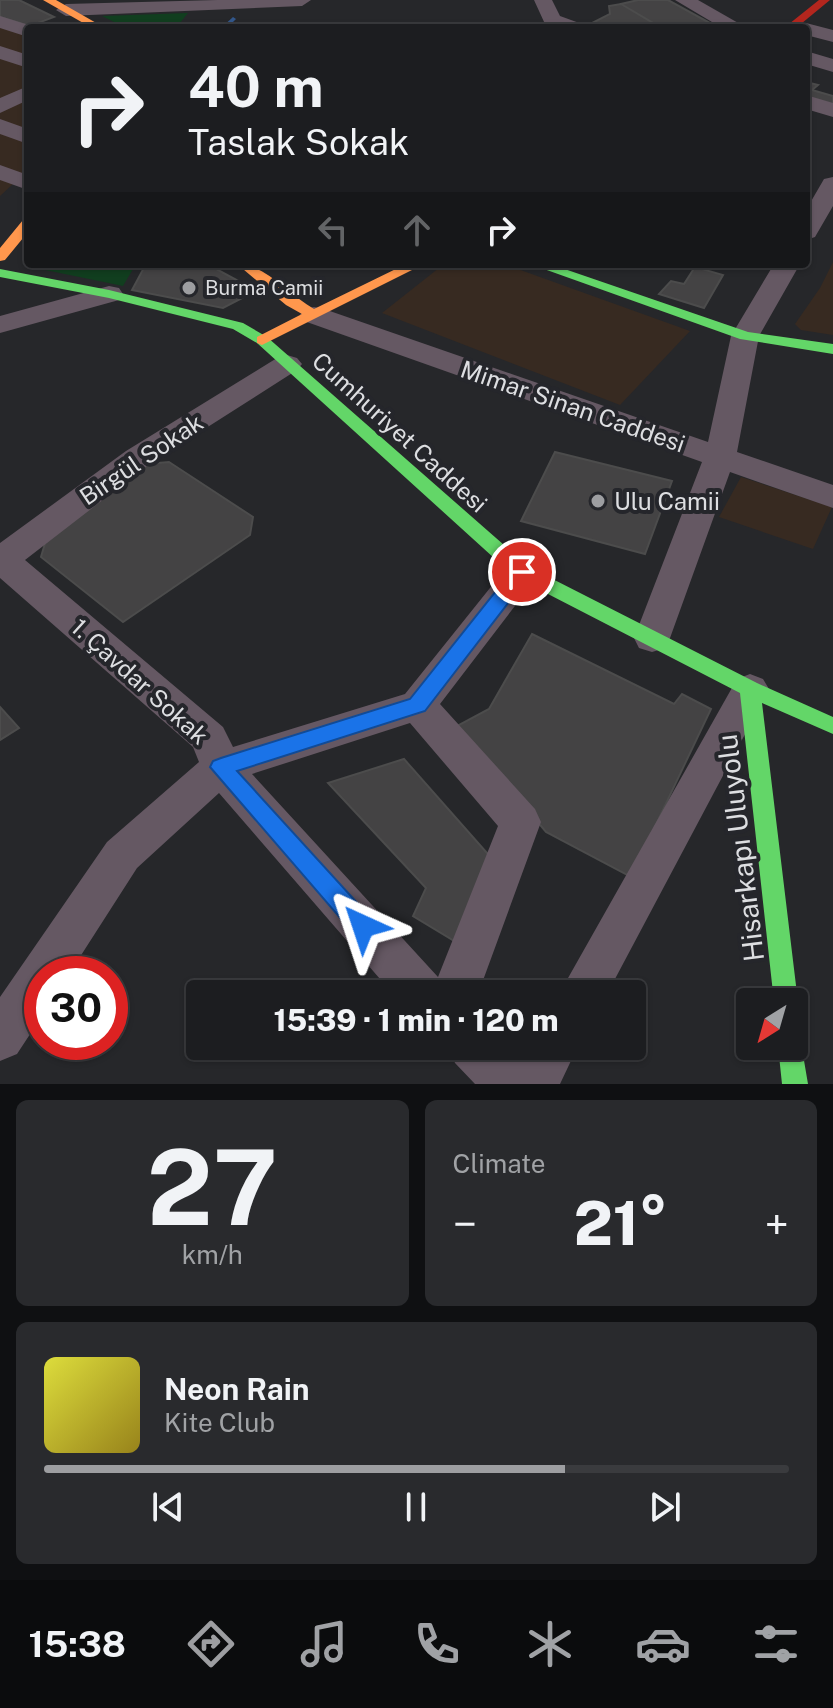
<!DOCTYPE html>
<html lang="en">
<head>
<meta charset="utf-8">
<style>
  :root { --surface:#1c1d20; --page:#292a2d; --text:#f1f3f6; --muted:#a0a2a5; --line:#3a3b3e; --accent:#9d9ea1 }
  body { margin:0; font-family:"Public Sans",sans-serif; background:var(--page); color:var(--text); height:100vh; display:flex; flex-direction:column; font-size:30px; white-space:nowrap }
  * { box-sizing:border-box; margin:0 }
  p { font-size:26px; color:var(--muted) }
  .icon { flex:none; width:44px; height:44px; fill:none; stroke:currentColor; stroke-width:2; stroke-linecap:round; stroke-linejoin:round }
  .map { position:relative; height:1084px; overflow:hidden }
  .drawer { display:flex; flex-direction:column; gap:16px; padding:16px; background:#0f1012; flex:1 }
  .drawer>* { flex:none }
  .banner { position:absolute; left:24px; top:24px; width:786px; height:244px; border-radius:8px; box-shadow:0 2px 6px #0004,0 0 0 2px var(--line); background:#1c1d20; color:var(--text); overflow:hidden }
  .needle { width:52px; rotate:217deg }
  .buttons { position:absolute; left:736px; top:988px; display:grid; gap:16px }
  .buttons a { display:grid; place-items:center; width:72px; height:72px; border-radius:8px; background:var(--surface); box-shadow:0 2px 6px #0004,0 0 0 2px var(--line); font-size:40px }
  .speed { position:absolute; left:24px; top:956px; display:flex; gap:16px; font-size:40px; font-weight:700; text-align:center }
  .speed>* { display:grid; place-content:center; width:104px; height:104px; border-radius:50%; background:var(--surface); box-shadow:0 2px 6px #0004,0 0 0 2px var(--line); line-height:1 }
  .speed .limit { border:12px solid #d22; background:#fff; color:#111 }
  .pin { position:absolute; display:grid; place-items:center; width:68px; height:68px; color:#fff; margin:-34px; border:4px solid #fff; border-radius:50%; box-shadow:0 2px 8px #0007 }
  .me { position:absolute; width:88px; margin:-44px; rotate:318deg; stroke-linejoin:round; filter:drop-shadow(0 0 6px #0008) }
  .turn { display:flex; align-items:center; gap:28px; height:168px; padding:0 32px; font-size:36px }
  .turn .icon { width:104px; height:104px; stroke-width:2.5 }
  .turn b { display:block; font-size:56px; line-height:68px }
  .lanes { display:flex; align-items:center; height:76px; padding:0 32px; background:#0003; justify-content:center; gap:40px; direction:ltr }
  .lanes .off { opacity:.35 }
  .big { font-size:60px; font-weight:800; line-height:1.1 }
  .drawer .widget { flex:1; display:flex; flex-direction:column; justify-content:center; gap:12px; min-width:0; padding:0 28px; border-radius:12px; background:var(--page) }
  .drawer .dial { align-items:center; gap:0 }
  .dial b { font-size:104px; line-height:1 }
  .song { display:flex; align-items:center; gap:24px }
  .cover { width:96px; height:96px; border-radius:12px; background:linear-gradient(135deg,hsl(60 70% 55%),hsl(50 70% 35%)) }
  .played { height:8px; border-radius:4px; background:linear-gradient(90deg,var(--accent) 70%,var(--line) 70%) }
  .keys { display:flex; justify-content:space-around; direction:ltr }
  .heat { display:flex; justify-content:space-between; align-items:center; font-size:44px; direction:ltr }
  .drawer .tiles { flex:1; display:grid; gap:16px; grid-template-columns:1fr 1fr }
  .widget:last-child { grid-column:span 2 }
  .trip { position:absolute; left:186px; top:980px; width:460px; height:80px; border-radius:8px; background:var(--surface); box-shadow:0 2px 6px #0004,0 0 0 2px var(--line); font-weight:800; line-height:80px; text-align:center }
  .dock { display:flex; height:128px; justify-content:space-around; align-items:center; background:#0b0c0d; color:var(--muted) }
  .dock .icon { width:56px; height:56px }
  .dock .active { color:var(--accent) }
  .dock b { font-size:36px; color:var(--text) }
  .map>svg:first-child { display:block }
  .commercial { fill:#372a21 }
  .green { fill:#113e1f }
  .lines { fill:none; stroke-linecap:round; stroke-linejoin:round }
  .stream { fill:#32578b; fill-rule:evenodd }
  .building { fill:#444344; stroke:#4c4c4c; stroke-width:2 }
  .street { fill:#655863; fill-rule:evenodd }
  .fast { fill:#63d668; fill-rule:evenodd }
  .slow { fill:#ff974d; fill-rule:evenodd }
  .jam { fill:#b3261e; fill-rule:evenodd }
  .route { fill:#1a73e8; stroke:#114b97; stroke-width:2 }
  .poi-dot { fill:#9d9ea1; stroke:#25262b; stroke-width:3 }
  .labels { text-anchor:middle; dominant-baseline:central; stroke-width:8; stroke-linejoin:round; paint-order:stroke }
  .far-poi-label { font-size:20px; fill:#dddee1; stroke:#25262b; text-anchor:start }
  .street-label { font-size:24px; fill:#dddee1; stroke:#25262b }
  .poi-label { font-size:24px; fill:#dddee1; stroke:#25262b; text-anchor:start }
  .near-street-label { font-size:28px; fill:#dddee1; stroke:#25262b }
</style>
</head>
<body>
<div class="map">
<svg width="833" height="1084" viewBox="0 0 833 1084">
  <rect width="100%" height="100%" fill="#26272a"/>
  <path class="commercial" d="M 0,25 L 28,35 L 28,170 L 0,196 Z
    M 833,262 L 833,335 L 801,330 L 795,324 L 820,288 Z
    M 444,264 L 504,264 L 690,331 L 620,405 L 382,313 Z
    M 741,477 L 832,507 L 813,549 L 719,517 Z"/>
  <path class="green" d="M 188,13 L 176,28 L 126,28 L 102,16 Z
    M 29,264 L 136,264 L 123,286 L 26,266 Z"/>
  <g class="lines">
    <path class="stream" d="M 233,17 L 236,19 L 227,28 L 221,28 Z"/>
  </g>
  <path class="building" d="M 0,0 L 19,0 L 54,17 L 30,26 L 0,17 Z
    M 638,0 L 668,0 L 719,28 L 662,28 L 621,4 Z
    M 621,4 L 660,27 L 662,28 L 601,28 L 592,23 L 610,14 L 609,6 Z
    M 806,82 L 818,85 L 812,90 L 833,96 L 833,110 L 806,101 Z
    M 146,264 L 207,264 L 246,285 L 244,297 L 223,308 L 132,290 Z
    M 695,267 L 723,275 L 704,308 L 659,294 L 671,281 L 684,284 Z
    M 555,452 L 672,481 L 645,554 L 521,521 Z
    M 169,462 L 253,517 L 250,535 L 123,622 L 41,557 L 49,530 L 146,464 Z
    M 532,634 L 674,704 L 682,694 L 711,709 L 631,877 L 546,832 L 457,726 L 489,709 Z
    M 0,707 L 19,728 L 0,740 Z
    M 404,759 L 494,861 L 456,942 L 413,916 L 426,888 L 328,783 Z"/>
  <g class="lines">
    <path class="street" d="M 217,0 L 311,0 L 302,6 L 66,16 L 56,10 L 66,4 Z
      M 534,0 L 552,0 L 560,16 L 582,24 L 585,28 L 556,28 L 545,24 Z
      M 675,0 L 698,0 L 747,28 L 722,28 Z
      M 0,16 L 35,27 L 36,28 L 28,28 L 28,37 L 0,28 Z
      M 806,23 L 833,30 L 833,42 L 806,35 L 806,28 L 797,28 Z
      M 0,46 L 28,55 L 28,68 L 0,59 Z
      M 806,51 L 833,59 L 833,72 L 806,64 Z
      M 28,86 L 28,100 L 0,113 L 0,98 Z
      M 806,95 L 833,103 L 833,117 L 806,109 Z
      M 0,119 L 28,129 L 28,144 L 0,134 Z
      M 0,165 L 28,175 L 28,190 L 0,180 Z
      M 833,177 L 833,206 L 815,237 L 806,240 L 806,210 L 824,179 Z
      M 774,264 L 800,264 L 759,336 L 737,452 L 833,485 L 833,508 L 730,472 L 670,638 L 665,648 L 652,652 L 639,648 L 634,638 L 702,462 L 304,321 L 300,315 L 304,309 L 314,307 L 324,309 L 708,442 L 731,336 Z
      M 109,286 L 119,288 L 123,294 L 119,300 L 0,333 L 0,316 Z
      M 287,355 L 297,358 L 302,364 L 297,370 L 148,465 L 25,560 L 223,727 L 233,747 L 405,694 L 510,563 L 522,560 L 534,563 L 539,572 L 534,581 L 440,704 L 535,809 L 541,822 L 478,994 L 393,994 L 219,793 L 137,868 L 69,974 L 42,974 L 42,1016 L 17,1054 L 0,1061 L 0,997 L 107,842 L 199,762 L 193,747 L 0,578 L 0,543 L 126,451 L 277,358 ZM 410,723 L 498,826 L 438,977 L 252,774 Z
      M 750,674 L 763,679 L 769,689 L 607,994 L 559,994 L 737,679 Z
      M 448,1046 L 505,1046 L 519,1060 L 527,1046 L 578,1046 L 560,1084 L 475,1084 L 455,1063 Z"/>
    <path class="fast" d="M 530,264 L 550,264 L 748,332 L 833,344 L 833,354 L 740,339 Z
      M 0,269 L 109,290 L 243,323 L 267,337 L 529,567 L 757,683 L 833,717 L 833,734 L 762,703 L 798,1002 L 795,1010 L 794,1002 L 774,1002 L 740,693 L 515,577 L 257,343 L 233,329 L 109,298 L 0,277 Z
      M 794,1035 L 800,1037 L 808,1084 L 782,1084 L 778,1046 L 794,1046 Z"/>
    <path class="slow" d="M 43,0 L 56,0 L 105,28 L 92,28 Z
      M 28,219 L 28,232 L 5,260 L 0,261 L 0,248 L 23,220 Z
      M 237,264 C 265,264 289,295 314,309 L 406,264 L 424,264 L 262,345 L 257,343 L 257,337 L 302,314 L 286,305 Z"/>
    <path class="jam" d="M 819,0 L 830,0 L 796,28 L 784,28 Z"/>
  </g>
  <path class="route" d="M 522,565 L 531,572 L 529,576 L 425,711 L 237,771 L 371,918 L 375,926 L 371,934 L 363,937 L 354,934 L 210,767 L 213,761 L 221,758 L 410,699 L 515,567 Z"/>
  <g class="poi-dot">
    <circle cx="189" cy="288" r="8"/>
    <circle cx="598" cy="501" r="8"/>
  </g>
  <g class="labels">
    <g class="far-poi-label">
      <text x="205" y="288">Burma Camii</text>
    </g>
    <g class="street-label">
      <text transform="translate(573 406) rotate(19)">Mimar Sinan Caddesi</text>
      <text transform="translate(400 432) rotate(42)">Cumhuriyet Caddesi</text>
      <text transform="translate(141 459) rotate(-34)">Birgül Sokak</text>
      <text transform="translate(140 681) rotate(42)">1. Çavdar Sokak</text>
    </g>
    <g class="poi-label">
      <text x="614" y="501">Ulu Camii</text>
    </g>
    <g class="near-street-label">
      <text transform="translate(740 848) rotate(-97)">Hisarkapı Uluyolu</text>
    </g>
  </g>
</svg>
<div class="buttons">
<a><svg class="needle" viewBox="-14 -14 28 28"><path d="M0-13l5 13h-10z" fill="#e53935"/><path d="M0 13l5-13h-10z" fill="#a0a2a5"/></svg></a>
</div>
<div class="speed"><div class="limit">30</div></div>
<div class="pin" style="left:522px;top:572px;background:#d93025"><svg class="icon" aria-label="arrive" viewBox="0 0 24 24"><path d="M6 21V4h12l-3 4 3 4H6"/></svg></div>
<svg class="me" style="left:363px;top:926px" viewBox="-20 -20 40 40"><path d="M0-17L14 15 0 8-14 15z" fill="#1a73e8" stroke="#fff" stroke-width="4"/></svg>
<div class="trip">15:39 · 1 min · 120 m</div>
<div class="banner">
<div class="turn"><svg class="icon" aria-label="right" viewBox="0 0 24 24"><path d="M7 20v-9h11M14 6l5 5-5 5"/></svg><div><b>40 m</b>Taslak Sokak</div></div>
<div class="lanes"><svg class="icon off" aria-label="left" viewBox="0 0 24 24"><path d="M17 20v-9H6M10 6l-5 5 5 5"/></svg><svg class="icon off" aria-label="ahead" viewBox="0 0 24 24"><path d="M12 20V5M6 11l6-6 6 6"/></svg><svg class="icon" aria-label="right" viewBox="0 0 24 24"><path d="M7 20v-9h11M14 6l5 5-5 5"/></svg></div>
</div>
</div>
<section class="drawer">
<div class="tiles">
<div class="widget dial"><b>27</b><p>km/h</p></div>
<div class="widget"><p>Climate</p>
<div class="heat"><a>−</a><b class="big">21°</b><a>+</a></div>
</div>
<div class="widget">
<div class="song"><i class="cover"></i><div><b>Neon Rain</b><p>Kite Club</p></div></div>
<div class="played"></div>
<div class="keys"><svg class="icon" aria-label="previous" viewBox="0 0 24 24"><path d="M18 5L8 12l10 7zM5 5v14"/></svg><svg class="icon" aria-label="pause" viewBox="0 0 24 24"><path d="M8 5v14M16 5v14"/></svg><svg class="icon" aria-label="next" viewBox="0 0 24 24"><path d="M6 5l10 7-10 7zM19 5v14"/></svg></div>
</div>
</div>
</section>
<nav class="dock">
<b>15:38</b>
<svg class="icon active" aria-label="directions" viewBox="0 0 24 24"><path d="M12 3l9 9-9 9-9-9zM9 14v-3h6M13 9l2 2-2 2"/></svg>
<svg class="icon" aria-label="music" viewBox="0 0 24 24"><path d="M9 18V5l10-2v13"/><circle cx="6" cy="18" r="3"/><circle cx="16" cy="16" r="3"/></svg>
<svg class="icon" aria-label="phone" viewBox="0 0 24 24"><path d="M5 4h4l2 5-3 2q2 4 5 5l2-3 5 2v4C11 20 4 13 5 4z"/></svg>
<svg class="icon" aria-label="climate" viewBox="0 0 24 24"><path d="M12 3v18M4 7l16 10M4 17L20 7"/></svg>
<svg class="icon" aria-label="car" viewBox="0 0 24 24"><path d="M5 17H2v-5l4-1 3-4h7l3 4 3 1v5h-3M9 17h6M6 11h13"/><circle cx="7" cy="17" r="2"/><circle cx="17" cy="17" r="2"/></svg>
<svg class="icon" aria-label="filters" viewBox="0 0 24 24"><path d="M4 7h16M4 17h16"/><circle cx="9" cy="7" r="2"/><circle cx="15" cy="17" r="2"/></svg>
</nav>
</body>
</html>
